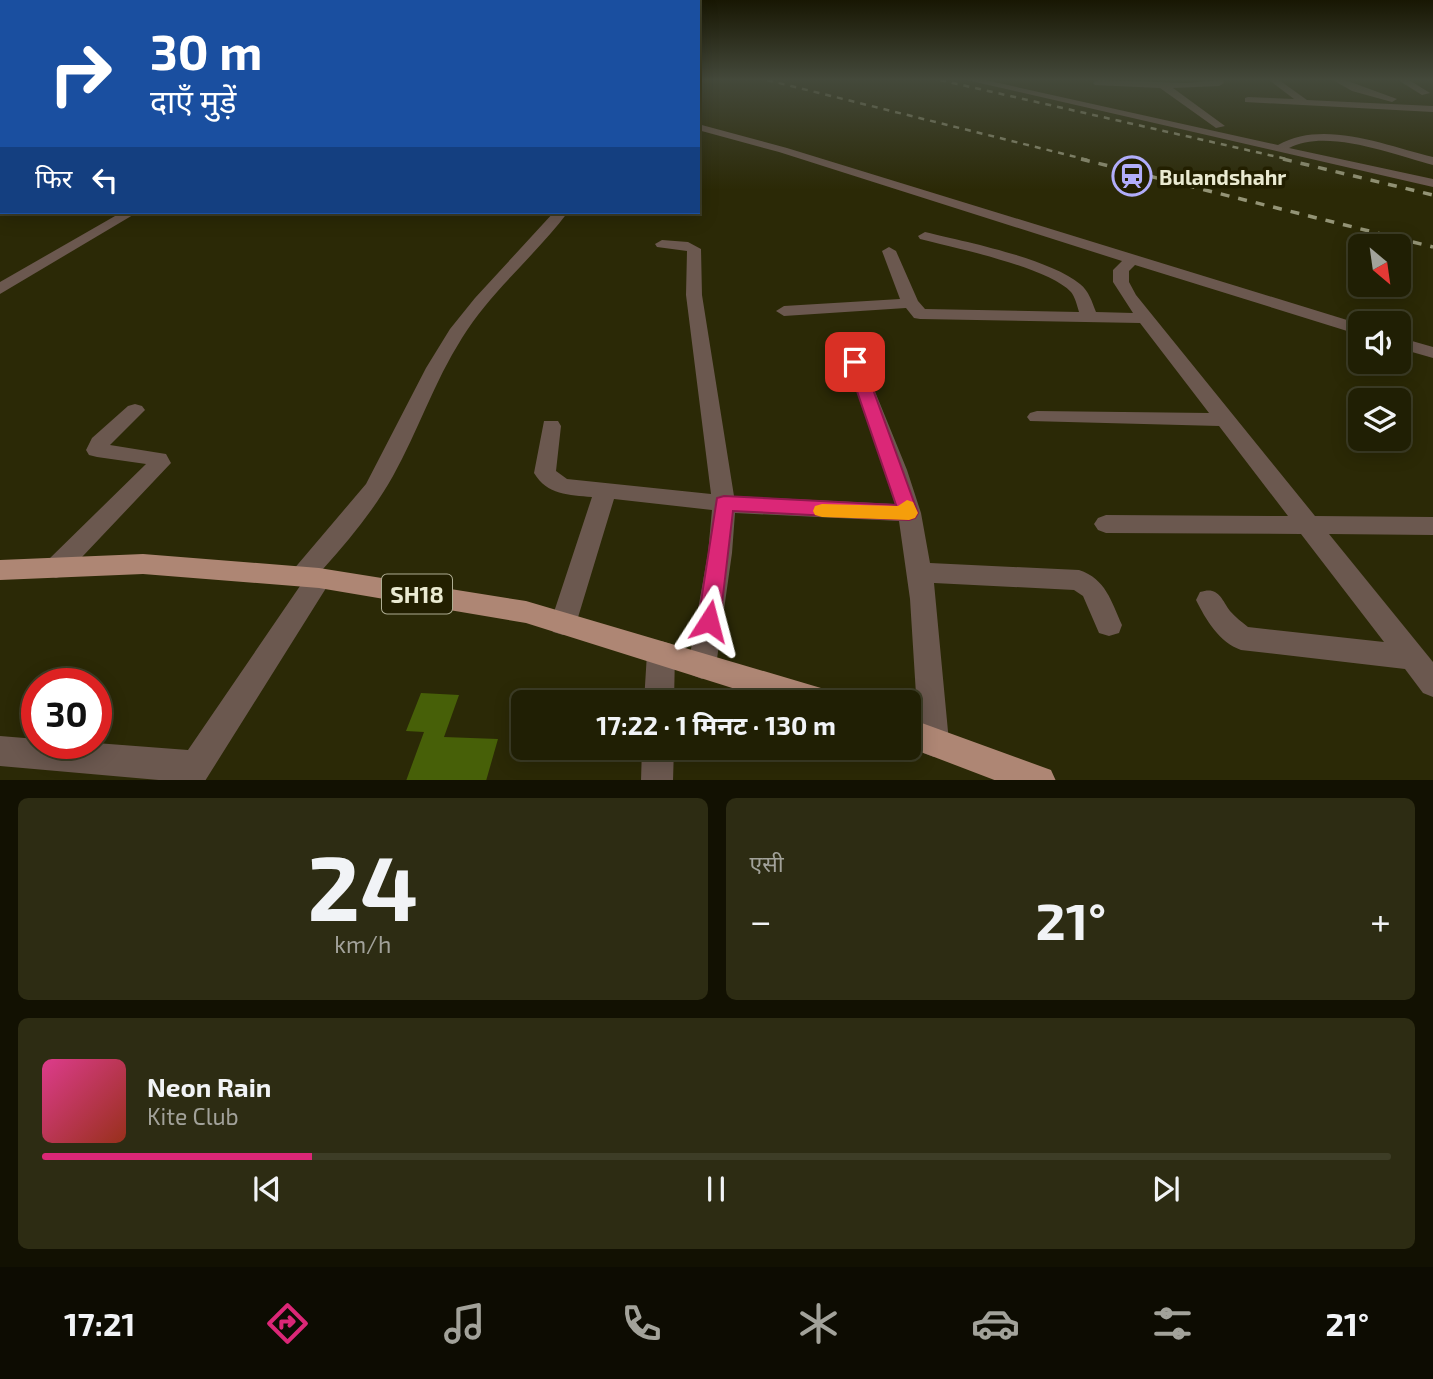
<!DOCTYPE html>
<html lang="hi">
<head>
<meta charset="utf-8">
<style>
  :root { --surface:#201f04; --page:#2d2c13; --text:#f1f3f6; --muted:#a2a29a; --line:#3d3d26; --accent:#db2777 }
  body { margin:0; font-family:"Exo 2","Noto Sans Devanagari",sans-serif; background:var(--page); color:var(--text); height:100vh; display:flex; flex-direction:column; font-size:26px; white-space:nowrap }
  * { box-sizing:border-box; margin:0 }
  p { font-size:23px; color:var(--muted) }
  .icon { flex:none; width:38px; height:38px; fill:none; stroke:currentColor; stroke-width:2; stroke-linecap:round; stroke-linejoin:round }
  .map { position:relative; height:780px; overflow:hidden }
  .side { display:flex; flex-direction:column; gap:18px; padding:18px; background:#121102; flex:1 }
  .side>* { flex:none }
  .top-card { position:absolute; left:0px; top:0px; width:700px; height:214px; box-shadow:0 4px 18px #0003,0 0 0 2px var(--line); background:#1a4fa0; color:#fff; overflow:hidden }
  .needle { width:46px; rotate:151deg }
  .fabs { position:absolute; left:1348px; top:234px; display:grid; gap:14px }
  .fabs a { display:grid; place-items:center; width:63px; height:63px; border-radius:10px; background:var(--surface); box-shadow:0 4px 18px #0003,0 0 0 2px var(--line); font-size:35px }
  .speed { position:absolute; left:21px; top:668px; display:flex; gap:14px; font-size:35px; font-weight:700; text-align:center }
  .speed>* { display:grid; place-content:center; width:91px; height:91px; border-radius:50%; background:var(--surface); box-shadow:0 4px 18px #0003,0 0 0 2px var(--line); line-height:1 }
  .speed .limit { border:10px solid #d22; background:#fff; color:#111 }
  .pin { position:absolute; display:grid; place-items:center; width:60px; height:60px; color:#fff; margin:-30px; border-radius:14px; box-shadow:0 4px 10px #0006 }
  .me { position:absolute; width:77px; margin:-38px; rotate:9deg; stroke-linejoin:round; filter:drop-shadow(0 0 5px #0008) }
  .turn { display:flex; align-items:center; gap:24px; height:147px; padding:0 35px; font-size:32px }
  .turn .icon { width:91px; height:91px; stroke-width:2.5 }
  .turn b { display:block; font-size:49px; line-height:60px }
  .then { display:flex; align-items:center; height:66px; padding:0 35px; background:#0003; gap:14px; font-size:26px }
  .big { font-size:52px; font-weight:700; line-height:1.1 }
  .side .tile { flex:1; display:flex; flex-direction:column; justify-content:center; gap:10px; min-width:0; padding:0 24px; border-radius:10px; background:var(--page) }
  .side .dial { align-items:center; gap:0 }
  .dial b { font-size:91px; line-height:1 }
  .song { display:flex; align-items:center; gap:21px }
  .cover { width:84px; height:84px; border-radius:10px; background:linear-gradient(135deg,hsl(330 70% 55%),hsl(10 70% 35%)) }
  .played { height:7px; border-radius:4px; background:linear-gradient(90deg,var(--accent) 20%,var(--line) 20%) }
  .keys { display:flex; justify-content:space-around; direction:ltr }
  .heat { display:flex; justify-content:space-between; align-items:center; font-size:38px; direction:ltr }
  .side .tiles { flex:1; display:grid; gap:18px; grid-template-columns:1fr 1fr }
  .tile:last-child { grid-column:span 2 }
  .trip { position:absolute; left:511px; top:690px; width:410px; height:70px; border-radius:10px; background:var(--surface); box-shadow:0 4px 18px #0003,0 0 0 2px var(--line); font-weight:700; line-height:70px; text-align:center }
  .dock { display:flex; height:112px; justify-content:space-around; align-items:center; background:#0d0c02; color:var(--muted) }
  .dock .icon { width:49px; height:49px }
  .dock .on { color:var(--accent) }
  .dock b { font-size:32px; color:var(--text) }
  .map>svg:first-child { display:block }
  .building { fill:#476008 }
  .lines { fill:none; stroke-linecap:round; stroke-linejoin:round }
  .minor { fill:#6b584f; fill-rule:evenodd }
  .primary { fill:#ae8674; fill-rule:evenodd }
  .rail-far1 { stroke:#949476; stroke-width:2.5; stroke-dasharray:6 6; stroke-linecap:butt }
  .rail { stroke:#949476; stroke-width:3.5; stroke-dasharray:9 9; stroke-linecap:butt }
  .route { fill:#db2777; stroke:#8e194d; stroke-width:2 }
  .slow { fill:#f59e0b }
  .labels { text-anchor:middle; dominant-baseline:central; stroke-width:7; stroke-linejoin:round; paint-order:stroke }
  .far-poi-label { font-size:21px; font-weight:bold; fill:#eaead1; stroke:#221f00; text-anchor:start }
  .shield { fill:#221f00; stroke:#aead92; stroke-width:2 }
  .shield-label { font-size:23px; font-weight:bold; fill:#eaead1 }
</style>
</head>
<body>
<div class="map">
<svg width="1433" height="781" viewBox="0 0 1433 781">
  <rect width="100%" height="100%" fill="#2b2906"/>
  <path class="building" d="M 421,693 L 459,695 L 444,737 L 498,739 L 486,781 L 406,781 L 424,732 L 406,731 Z"/>
  <g class="lines">
    <path class="minor" d="M 967,80 L 985,80 L 1278,145 C 1324,119 1386,146 1433,157 L 1433,165 C 1394,155 1327,128 1289,148 L 1433,179 L 1433,187 Z
      M 1097,80 L 1186,83 L 1222,80 L 1224,83 L 1219,86 L 1173,88 L 1225,126 L 1216,128 L 1160,88 L 1095,85 L 1093,83 Z
      M 1269,80 L 1279,80 L 1307,100 L 1433,106 L 1433,112 L 1245,102 L 1245,98 L 1248,97 L 1294,99 Z
      M 1333,80 L 1345,80 L 1397,99 L 1392,102 L 1352,91 Z
      M 1398,80 L 1409,80 L 1430,93 L 1422,95 Z
      M 0,96 L 2,96 L 2,102 L 0,102 Z
      M 0,121 L 2,121 L 2,127 L 0,127 Z
      M 698,124 L 787,148 L 1360,324 L 1360,335 L 1135,265 L 1129,271 L 1129,282 L 1136,295 L 1315,516 L 1433,517 L 1433,535 L 1329,534 L 1433,662 L 1433,697 L 1423,693 L 1405,669 L 1241,650 C 1219,642 1206,620 1196,600 L 1200,592 C 1218,586 1221,598 1230,611 C 1235,617 1242,622 1248,627 L 1384,642 L 1301,534 L 1106,533 L 1098,530 L 1094,524 L 1098,518 L 1106,515 L 1288,516 L 1219,426 L 1030,421 L 1027,417 L 1030,413 L 1037,411 L 1209,413 L 1140,323 L 920,319 L 914,318 L 906,308 L 784,316 L 776,311 L 784,306 L 900,299 L 882,251 L 889,247 L 896,251 L 918,301 L 925,309 L 1079,312 C 1077,305 1075,297 1071,292 C 1047,267 955,248 920,239 L 918,236 L 925,232 C 966,242 1048,258 1080,284 C 1089,291 1092,302 1096,312 L 1133,313 L 1113,282 L 1113,270 L 1122,261 L 779,152 L 698,130 Z
      M 0,153 L 2,153 L 0,160 Z
      M 122,212 L 138,212 L 0,294 L 0,282 Z
      M 554,212 L 568,212 C 535,256 491,291 462,338 C 434,382 418,431 393,476 C 374,510 349,540 323,569 L 328,571 L 332,578 L 328,585 L 205,781 L 170,781 L 0,766 L 0,736 L 37,739 L 37,744 L 96,743 L 188,750 L 300,586 L 293,584 L 289,577 L 293,570 L 366,484 L 426,368 L 450,329 L 475,298 Z
      M 662,240 L 688,242 L 701,249 L 702,295 L 734,496 L 895,504 L 871,425 L 837,339 L 846,334 L 852,335 L 907,470 L 921,513 L 930,563 L 1079,570 C 1106,579 1111,601 1122,625 L 1119,633 L 1109,636 L 1099,633 L 1083,596 L 1074,590 L 934,583 L 949,742 L 945,753 L 934,757 L 923,753 L 919,742 L 910,599 L 899,521 L 735,513 L 732,553 L 716,666 L 712,675 L 702,679 L 692,675 L 688,666 L 708,553 L 712,510 L 614,499 L 576,624 L 573,632 L 563,635 L 553,632 L 550,624 L 592,497 C 569,495 547,495 534,473 L 544,421 L 558,421 L 561,426 L 556,471 L 567,479 L 711,494 L 686,295 L 687,251 L 657,247 L 655,244 Z
      M 1398,337 L 1433,347 L 1433,358 L 1398,348 Z
      M 135,404 L 142,406 L 145,410 L 110,445 L 166,454 L 171,463 L 65,575 L 56,578 L 47,575 L 43,568 L 47,561 L 146,464 L 97,457 L 89,455 L 86,450 L 92,438 L 128,406 Z
      M 661,641 L 671,644 L 675,653 L 674,702 L 644,702 L 647,653 L 651,644 Z
      M 642,747 L 674,747 L 673,781 L 641,781 Z"/>
    <path class="primary" d="M 143,554 L 319,568 L 526,601 L 821,688 L 831,692 L 836,702 L 777,702 L 526,623 L 319,588 L 143,574 L 0,580 L 0,560 Z
      M 908,718 L 1051,770 L 1056,781 L 997,781 L 908,747 Z"/>
    <path class="rail-far1" d="M 767,80 L 1088,160
      M 940,80 L 1291,160"/>
    <path class="rail" d="M 1081,159 L 1433,247
      M 1283,159 L 1433,195"/>
  </g>
  <linearGradient id="sky" x2="0" y2="1"><stop stop-color="#181703"/><stop offset="0.42" stop-color="#44493b"/><stop offset="1" stop-color="#44493b" stop-opacity="0"/></linearGradient>
  <rect width="1433" height="190" fill="url(#sky)"/>
  <path class="route" d="M 855,357 L 863,362 L 918,513 L 915,518 L 909,520 L 733,511 L 720,621 L 717,627 L 709,630 L 701,627 L 698,621 L 717,498 L 724,496 L 896,505 L 847,362 Z"/>
  <path class="slow" d="M 907,500 L 913,502 L 918,513 L 915,518 L 909,520 L 822,517 L 815,515 L 813,511 L 815,506 L 822,504 L 898,506 Z"/>
  <defs>
    <g id="station-ring" transform="scale(2.0125)"><circle r="9.5" fill="#221f00" stroke="#b1adfa" stroke-width="1.5"/><path d="M-3-6H3Q5-6 5-4V2Q5 4 3 4L4.5 6H3L1.5 4h-3L-3 6H-4.5L-3 4Q-5 4-5 2V-4Q-5-6-3-6ZM-3.5-4v3h7v-3ZM-3.5 1v1.5H-2V1ZM2 1v1.5H3.5V1Z" fill="#b1adfa"/></g>
  </defs>
  <g fill-rule="evenodd">
    <use href="#station-ring" x="1132" y="176"/>
  </g>
  <g class="labels">
    <g class="far-poi-label">
      <text x="1159" y="176">Bulandshahr</text>
    </g>
    <rect class="shield" x="382" y="574.5" width="70" height="39" rx="5"/>
    <g class="shield-label">
      <text x="417" y="594">SH18</text>
    </g>
  </g>
</svg>
<div class="fabs">
<a><svg class="needle" viewBox="-14 -14 28 28"><path d="M0-13l5 13h-10z" fill="#e53935"/><path d="M0 13l5-13h-10z" fill="#a2a29a"/></svg></a>
<a><svg class="icon" aria-label="sound" viewBox="0 0 24 24"><path d="M4 9h4l5-4v14l-5-4H4zM17 9q2 3 0 6"/></svg></a>
<a><svg class="icon" aria-label="layers" viewBox="0 0 24 24"><path d="M12 4l9 5-9 5-9-5zM3 14l9 5 9-5"/></svg></a>
</div>
<div class="speed"><div class="limit">30</div></div>
<div class="pin" style="left:855px;top:362px;background:#d93025"><svg class="icon" aria-label="arrive" viewBox="0 0 24 24"><path d="M6 21V4h12l-3 4 3 4H6"/></svg></div>
<svg class="me" style="left:709px;top:621px" viewBox="-20 -20 40 40"><path d="M0-17L14 15 0 8-14 15z" fill="#db2777" stroke="#fff" stroke-width="4"/></svg>
<div class="trip">17:22 · 1 मिनट · 130 m</div>
<div class="top-card">
<div class="turn"><svg class="icon" aria-label="right" viewBox="0 0 24 24"><path d="M7 20v-9h11M14 6l5 5-5 5"/></svg><div><b>30 m</b>दाएँ मुड़ें</div></div>
<div class="then">फिर<svg class="icon" aria-label="left" viewBox="0 0 24 24"><path d="M17 20v-9H6M10 6l-5 5 5 5"/></svg></div>
</div>
</div>
<section class="side">
<div class="tiles">
<div class="tile dial"><b>24</b><p>km/h</p></div>
<div class="tile"><p>एसी</p>
<div class="heat"><a>−</a><b class="big">21°</b><a>+</a></div>
</div>
<div class="tile">
<div class="song"><i class="cover"></i><div><b>Neon Rain</b><p>Kite Club</p></div></div>
<div class="played"></div>
<div class="keys"><svg class="icon" aria-label="previous" viewBox="0 0 24 24"><path d="M18 5L8 12l10 7zM5 5v14"/></svg><svg class="icon" aria-label="pause" viewBox="0 0 24 24"><path d="M8 5v14M16 5v14"/></svg><svg class="icon" aria-label="next" viewBox="0 0 24 24"><path d="M6 5l10 7-10 7zM19 5v14"/></svg></div>
</div>
</div>
</section>
<nav class="dock">
<b>17:21</b>
<svg class="icon on" aria-label="directions" viewBox="0 0 24 24"><path d="M12 3l9 9-9 9-9-9zM9 14v-3h6M13 9l2 2-2 2"/></svg>
<svg class="icon" aria-label="music" viewBox="0 0 24 24"><path d="M9 18V5l10-2v13"/><circle cx="6" cy="18" r="3"/><circle cx="16" cy="16" r="3"/></svg>
<svg class="icon" aria-label="phone" viewBox="0 0 24 24"><path d="M5 4h4l2 5-3 2q2 4 5 5l2-3 5 2v4C11 20 4 13 5 4z"/></svg>
<svg class="icon" aria-label="climate" viewBox="0 0 24 24"><path d="M12 3v18M4 7l16 10M4 17L20 7"/></svg>
<svg class="icon" aria-label="car" viewBox="0 0 24 24"><path d="M5 17H2v-5l4-1 3-4h7l3 4 3 1v5h-3M9 17h6M6 11h13"/><circle cx="7" cy="17" r="2"/><circle cx="17" cy="17" r="2"/></svg>
<svg class="icon" aria-label="filters" viewBox="0 0 24 24"><path d="M4 7h16M4 17h16"/><circle cx="9" cy="7" r="2"/><circle cx="15" cy="17" r="2"/></svg>
<b>21°</b>
</nav>
</body>
</html>
